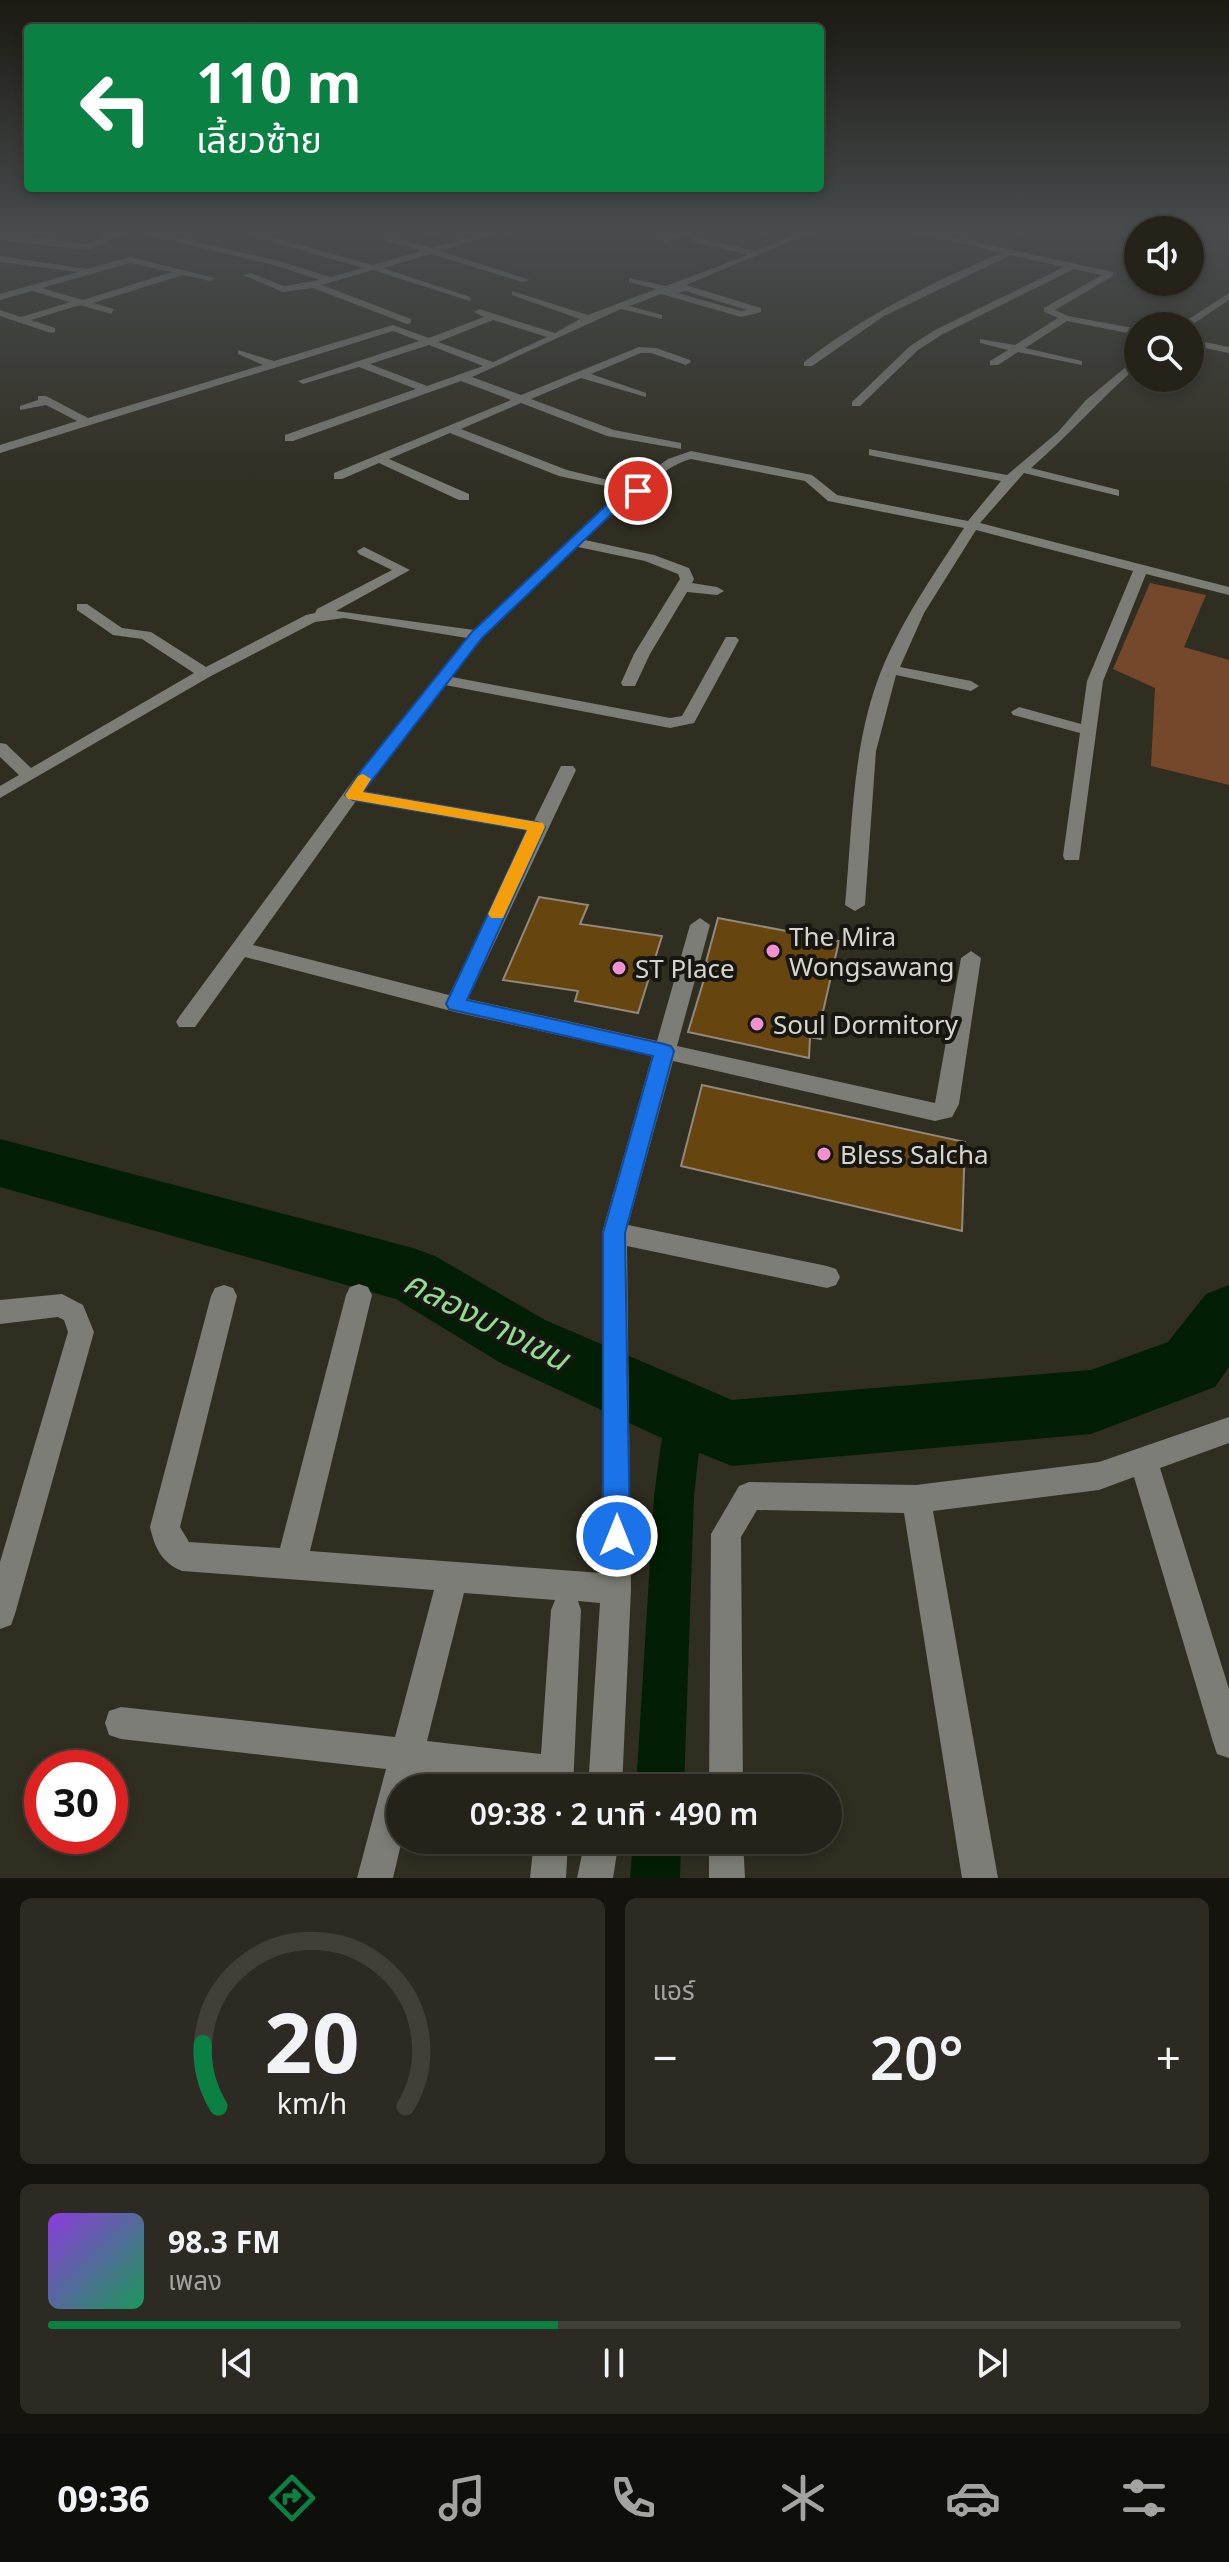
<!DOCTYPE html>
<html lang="th">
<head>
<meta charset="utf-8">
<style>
  :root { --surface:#242219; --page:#2c2a22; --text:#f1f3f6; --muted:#a3a4a2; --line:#413f38; --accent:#0b8043 }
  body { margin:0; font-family:"Noto Sans","Noto Sans Thai",sans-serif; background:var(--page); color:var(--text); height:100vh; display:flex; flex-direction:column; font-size:30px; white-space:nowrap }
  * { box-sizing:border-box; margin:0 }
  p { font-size:26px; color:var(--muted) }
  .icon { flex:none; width:44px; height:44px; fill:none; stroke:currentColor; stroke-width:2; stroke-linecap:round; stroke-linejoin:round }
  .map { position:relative; height:1878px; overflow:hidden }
  .details { display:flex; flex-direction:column; gap:20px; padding:20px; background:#14130e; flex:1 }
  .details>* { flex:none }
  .top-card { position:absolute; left:24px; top:24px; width:800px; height:168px; border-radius:8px; box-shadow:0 4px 12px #0003,0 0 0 2px var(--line); background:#0b8043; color:#fff; overflow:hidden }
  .controls { position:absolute; left:1124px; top:216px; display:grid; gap:16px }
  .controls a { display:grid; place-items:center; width:80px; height:80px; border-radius:50%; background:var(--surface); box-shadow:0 4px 12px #0003,0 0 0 2px var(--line); font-size:40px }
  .speed { position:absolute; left:24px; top:1750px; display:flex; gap:16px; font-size:40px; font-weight:700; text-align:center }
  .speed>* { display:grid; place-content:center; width:104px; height:104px; border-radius:50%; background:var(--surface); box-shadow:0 4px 12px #0003,0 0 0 2px var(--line); line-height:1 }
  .speed .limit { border:12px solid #d22; background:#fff; color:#111 }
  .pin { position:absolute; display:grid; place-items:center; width:68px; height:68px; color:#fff; margin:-34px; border:4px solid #fff; border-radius:50%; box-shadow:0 2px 8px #0007 }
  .me { position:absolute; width:88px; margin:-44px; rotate:0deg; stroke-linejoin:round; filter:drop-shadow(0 0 6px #0008) }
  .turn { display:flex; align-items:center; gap:28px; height:168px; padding:0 40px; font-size:36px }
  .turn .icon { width:104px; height:104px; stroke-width:2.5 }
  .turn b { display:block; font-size:56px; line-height:68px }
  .big { font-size:60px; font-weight:600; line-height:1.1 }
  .details .widget { flex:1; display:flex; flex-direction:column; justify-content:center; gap:12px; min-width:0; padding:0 28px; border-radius:12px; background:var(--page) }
  .details .dial { align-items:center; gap:0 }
  .dial svg { height:208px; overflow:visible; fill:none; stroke:var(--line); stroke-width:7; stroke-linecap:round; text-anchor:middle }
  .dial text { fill:var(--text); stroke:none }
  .song { display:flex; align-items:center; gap:24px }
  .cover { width:96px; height:96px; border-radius:12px; background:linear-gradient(135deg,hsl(270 70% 55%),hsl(150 70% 35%)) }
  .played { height:8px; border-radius:4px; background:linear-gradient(90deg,var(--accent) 45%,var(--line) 45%) }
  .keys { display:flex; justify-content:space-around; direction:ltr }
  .heat { display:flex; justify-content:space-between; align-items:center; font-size:44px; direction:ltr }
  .details .tiles { flex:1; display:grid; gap:20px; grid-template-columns:1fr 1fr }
  .widget:last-child { grid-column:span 2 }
  .trip { position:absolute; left:386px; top:1774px; width:456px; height:80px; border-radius:40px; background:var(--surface); box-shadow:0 4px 12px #0003,0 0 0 2px var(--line); font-weight:600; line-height:80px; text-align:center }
  .dock { display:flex; height:128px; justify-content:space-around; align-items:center; background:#0e0e0a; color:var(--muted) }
  .dock .icon { width:56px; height:56px }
  .dock .on { color:var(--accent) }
  .dock b { font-size:36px; color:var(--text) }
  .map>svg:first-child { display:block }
  .green { fill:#75482c }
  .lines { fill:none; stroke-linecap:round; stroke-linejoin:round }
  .canal { fill:#021e04; fill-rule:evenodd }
  .river { fill:#021e04; fill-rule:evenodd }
  .building { fill:#67450f; stroke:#92887b; stroke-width:2 }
  .minor { fill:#7b7d76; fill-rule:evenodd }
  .route { fill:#1a73e8; stroke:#114b97; stroke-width:2 }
  .slow { fill:#f59e0b }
  .poi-dot { fill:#f491d3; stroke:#171610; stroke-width:3 }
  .labels { text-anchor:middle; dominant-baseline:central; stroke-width:8; stroke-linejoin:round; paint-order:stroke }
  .poi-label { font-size:26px; fill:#d7d5cd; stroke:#171610; text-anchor:start }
  .near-water-label { font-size:34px; font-style:italic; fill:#90dd90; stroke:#171610 }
</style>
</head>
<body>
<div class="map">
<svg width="1229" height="1878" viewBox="0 0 1229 1878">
  <rect width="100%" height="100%" fill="#302e21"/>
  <path class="green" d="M 1150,583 L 1206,595 L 1184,647 L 1229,660 L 1229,785 L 1151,766 L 1155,688 L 1113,669 Z"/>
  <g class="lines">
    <path class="canal" d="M 684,1397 L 698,1402 L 703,1415 L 694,1496 L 684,1788 L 636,1788 L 654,1496 L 665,1415 L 670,1402 Z
      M 633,1840 L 681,1840 L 680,1878 L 630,1878 Z"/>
    <path class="river" d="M 0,1139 L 413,1248 L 435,1256 L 545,1320 L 732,1400 L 1091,1370 L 1168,1342 L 1206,1294 L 1229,1285 L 1229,1367 L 1215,1387 L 1091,1434 L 732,1466 L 657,1436 L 499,1362 L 396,1299 L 0,1187 Z"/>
  </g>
  <path class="building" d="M 539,897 L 588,905 L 580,924 L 662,936 L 638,1013 L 575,1001 L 578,991 L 503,980 Z
    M 718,918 L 839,941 L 822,1016 L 825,1017 L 821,1039 L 810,1037 L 809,1058 L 688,1032 L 709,963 L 706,962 Z
    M 702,1085 L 965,1142 L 962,1231 L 681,1166 Z"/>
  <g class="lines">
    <path class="minor" d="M 118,231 L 129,231 L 89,250 L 0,240 L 0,234 L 88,244 Z
      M 149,231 L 283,262 L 330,277 L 363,268 L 252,236 L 256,233 L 373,265 L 421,251 L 384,240 L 384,236 L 431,248 L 493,231 L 506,231 L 440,251 L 530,280 L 522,282 L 431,254 L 383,268 L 470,297 L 470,301 L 373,270 L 322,285 L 411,319 L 411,323 L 407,324 L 313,288 L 283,292 L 243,275 L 251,273 L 284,286 L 320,280 L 277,266 L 149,235 Z
      M 428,231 L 439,231 L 432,235 Z
      M 681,231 L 694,231 L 665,242 L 661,239 Z
      M 804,231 L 815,231 L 686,285 L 761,308 L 761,312 L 741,317 L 661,294 L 630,306 L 662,315 L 662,319 L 621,309 L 472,377 L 521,395 L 639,347 L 656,348 L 690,360 L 691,362 L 686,365 L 651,353 L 641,353 L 591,374 L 646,393 L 646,397 L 581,378 L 531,399 L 614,430 L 681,443 L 681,449 L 607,436 L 521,403 L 461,429 L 567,470 L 620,483 L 620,489 L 559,476 L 450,433 L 389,459 L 469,494 L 469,500 L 459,500 L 379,463 L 342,479 L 334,479 L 334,473 L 511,400 L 461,381 L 293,441 L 285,441 L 285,435 L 416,389 L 359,367 L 303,384 L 298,381 L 419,341 L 393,331 L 0,453 L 0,445 L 77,421 L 46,405 L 20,410 L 20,406 L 38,400 L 38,396 L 46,396 L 88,418 L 263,365 L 238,354 L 238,350 L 274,361 L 393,325 L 429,338 L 484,317 L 474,312 L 479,309 L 555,333 L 580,319 L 512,295 L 512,291 L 588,315 L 656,289 L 629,282 L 629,278 L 666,286 L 748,255 L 691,241 L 691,237 L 756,251 ZM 685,291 L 747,310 L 741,311 L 678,293 ZM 493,320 L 547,337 L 493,362 L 438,342 ZM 429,345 L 483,366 L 427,386 L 370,364 Z
      M 909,231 L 925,231 L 1113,272 L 1113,276 L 1055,310 L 1068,316 L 1138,329 L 1138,335 L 1067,321 L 1025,348 L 1082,361 L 1082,365 L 1018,352 L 998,365 L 990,365 L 990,361 L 1008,350 L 980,343 L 980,339 L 1015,345 L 1058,318 L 1044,312 L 1044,308 L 1102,275 L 1074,269 L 943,334 L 918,350 L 860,406 L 852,406 L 852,402 L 910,346 L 935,330 L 1064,267 L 1011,255 L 884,316 L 812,366 L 804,366 L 804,362 C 865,315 931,283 1001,253 Z
      M 0,256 L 87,269 L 130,257 L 215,278 L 210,281 L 183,275 L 93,303 L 114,309 L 111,314 L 80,305 L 31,320 L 55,328 L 55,332 L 51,333 L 0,316 L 0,310 L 21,317 L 70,302 L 32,291 L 0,300 L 0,294 L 78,272 L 0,262 ZM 130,263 L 172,272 L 83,300 L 42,288 Z
      M 1229,293 L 1229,300 L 1190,326 L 1178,326 Z
      M 1190,339 L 1229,347 L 1229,353 L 1190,345 Z
      M 1138,357 L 1138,366 C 1101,398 1069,435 1031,468 L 1119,490 L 1119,496 L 1024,473 L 980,523 L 1229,587 L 1229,595 L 1146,574 L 1103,681 L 1079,860 L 1065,860 L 1063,856 L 1080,733 L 1013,715 L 1011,712 L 1019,707 L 1081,724 L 1087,681 L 1133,571 L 976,530 L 924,613 L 900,667 L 971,681 L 979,686 L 971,691 L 896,675 L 876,751 L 865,905 L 855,911 L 845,905 C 852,831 852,752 877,682 C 897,627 932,577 964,528 L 828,501 L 805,481 L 691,459 C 662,465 608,519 585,540 L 654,555 L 689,568 L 694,579 L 692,583 L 717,587 L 724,591 L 717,595 L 687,592 L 650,654 L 635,686 L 623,686 L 621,683 L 634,654 L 680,579 L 678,574 L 645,561 L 578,547 L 482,638 L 452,677 L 670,718 L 682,716 L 726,637 L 736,637 L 739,640 L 694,723 L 670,728 L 445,685 L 363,791 L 534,821 L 561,766 L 573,766 L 576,770 L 468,999 L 657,1041 L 690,925 L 700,918 L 710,925 L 677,1046 L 935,1103 L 961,958 L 971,951 L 981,958 L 959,1104 L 952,1117 L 935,1121 L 673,1061 L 628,1225 L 827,1266 L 836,1269 L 840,1277 L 836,1285 L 827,1288 L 627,1246 L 631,1589 L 622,1788 L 588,1788 L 600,1603 L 578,1601 L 581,1610 L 573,1788 L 539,1788 L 419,1773 L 415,1788 L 400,1788 L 402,1840 L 393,1878 L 357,1878 L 386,1769 L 121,1739 L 109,1735 L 105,1723 L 109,1711 L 121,1707 L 395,1737 L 434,1590 L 182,1571 C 161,1562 155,1548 150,1527 L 211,1296 L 215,1288 L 224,1285 L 233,1288 L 237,1296 L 180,1527 L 189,1542 L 280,1548 L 346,1295 L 350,1287 L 359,1284 L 368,1287 L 372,1295 L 310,1551 L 601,1573 L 604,1303 L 602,1233 L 652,1056 L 455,1012 L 245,957 L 195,1027 L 179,1027 L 176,1022 L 179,1017 L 360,771 L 467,638 L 344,618 L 315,622 L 211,676 L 0,798 L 0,786 L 19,775 L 0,757 L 0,743 L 6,744 L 31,768 L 194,673 L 142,639 L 113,635 L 77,610 L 77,604 L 87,604 L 122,628 L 151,632 L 206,667 L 306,615 L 315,613 L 317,609 L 392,570 L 359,554 L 357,551 L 364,547 L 410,570 L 336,611 L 474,630 L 616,496 L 668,459 L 691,451 L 812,475 L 837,495 L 968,521 L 1001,481 L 873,456 L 869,455 L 869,449 L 1007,475 L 1058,432 L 1086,400 ZM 356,801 L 529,831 L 449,995 L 253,945 ZM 464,1593 L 555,1600 L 551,1610 L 541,1754 L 427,1741 Z
      M 62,1294 L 83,1305 L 94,1332 L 15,1614 L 11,1625 L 0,1629 L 0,1562 L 68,1332 L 64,1320 L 58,1317 L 0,1324 L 0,1300 Z
      M 1229,1417 L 1229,1443 L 1160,1468 L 1229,1689 L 1229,1758 L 1217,1754 L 1213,1742 L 1134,1477 L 1099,1490 L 933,1511 L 998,1878 L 962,1878 L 904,1513 L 757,1510 L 741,1537 L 743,1788 L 709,1788 L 711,1534 L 739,1486 L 749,1482 L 916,1485 L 1099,1462 Z
      M 534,1840 L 568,1840 L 566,1878 L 530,1878 Z
      M 585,1840 L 619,1840 L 613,1878 L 577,1878 Z
      M 709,1840 L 743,1840 L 745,1878 L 709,1878 Z"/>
  </g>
  <linearGradient id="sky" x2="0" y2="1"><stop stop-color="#1a1912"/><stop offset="0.47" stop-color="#484c4e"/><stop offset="1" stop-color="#484c4e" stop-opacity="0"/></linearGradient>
  <rect width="1229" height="494" fill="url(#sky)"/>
  <path class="route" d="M 634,488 L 644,491 L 625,501 L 482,638 L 363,792 L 537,822 L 545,827 L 467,1000 L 664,1044 L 671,1046 L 674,1051 L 625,1233 L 630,1536 L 626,1545 L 617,1549 L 607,1545 L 603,1536 L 603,1233 L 653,1056 L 449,1009 L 446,1004 L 527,830 L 353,800 L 345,795 L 360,772 L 472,632 L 616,496 Z"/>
  <path class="slow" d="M 363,774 L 371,779 L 363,792 L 543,823 L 545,827 L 503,918 L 491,918 L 488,914 L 527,830 L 348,799 L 345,795 L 358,776 Z"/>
  <g class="poi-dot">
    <circle cx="773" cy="951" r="8"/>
    <circle cx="619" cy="968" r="8"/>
    <circle cx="757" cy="1024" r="8"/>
    <circle cx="824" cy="1154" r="8"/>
  </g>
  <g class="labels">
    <g class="poi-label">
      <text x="789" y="936">The Mira<tspan x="789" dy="30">Wongsawang</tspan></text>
      <text x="635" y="968">ST Place</text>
      <text x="773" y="1024">Soul Dormitory</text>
      <text x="840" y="1154">Bless Salcha</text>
    </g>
    <g class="near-water-label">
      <text transform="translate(487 1319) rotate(27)">คลองบางเขน</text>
    </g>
  </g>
</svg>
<div class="controls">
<a><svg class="icon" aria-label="sound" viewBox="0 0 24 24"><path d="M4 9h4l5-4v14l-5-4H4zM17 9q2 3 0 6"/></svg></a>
<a><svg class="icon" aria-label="search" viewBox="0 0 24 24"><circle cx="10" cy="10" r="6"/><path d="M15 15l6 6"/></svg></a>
</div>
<div class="speed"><div class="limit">30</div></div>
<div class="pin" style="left:638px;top:491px;background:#d93025"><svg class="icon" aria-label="arrive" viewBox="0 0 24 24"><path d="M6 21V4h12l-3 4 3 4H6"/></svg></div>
<svg class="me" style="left:617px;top:1536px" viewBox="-20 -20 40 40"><circle r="17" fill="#1a73e8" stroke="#fff" stroke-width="3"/><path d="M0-11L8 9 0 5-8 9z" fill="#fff"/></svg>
<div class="trip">09:38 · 2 นาที · 490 m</div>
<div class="top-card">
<div class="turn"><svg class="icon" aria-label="left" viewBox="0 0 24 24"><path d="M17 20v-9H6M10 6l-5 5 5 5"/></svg><div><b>110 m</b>เลี้ยวซ้าย</div></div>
</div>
</div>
<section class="details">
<div class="tiles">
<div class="widget dial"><svg viewBox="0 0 100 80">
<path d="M14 69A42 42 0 1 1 86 69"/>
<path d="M14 69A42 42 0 0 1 8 45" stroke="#0b8043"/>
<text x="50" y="56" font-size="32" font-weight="700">20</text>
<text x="50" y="72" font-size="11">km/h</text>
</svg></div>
<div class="widget"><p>แอร์</p>
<div class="heat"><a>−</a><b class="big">20°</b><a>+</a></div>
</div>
<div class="widget">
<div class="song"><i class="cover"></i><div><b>98.3 FM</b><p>เพลง</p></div></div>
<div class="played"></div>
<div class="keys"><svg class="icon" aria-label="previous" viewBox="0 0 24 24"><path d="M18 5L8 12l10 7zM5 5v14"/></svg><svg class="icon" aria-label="pause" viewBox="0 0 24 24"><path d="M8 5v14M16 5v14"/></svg><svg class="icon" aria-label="next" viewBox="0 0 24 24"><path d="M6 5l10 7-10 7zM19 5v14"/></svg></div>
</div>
</div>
</section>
<nav class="dock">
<b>09:36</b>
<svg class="icon on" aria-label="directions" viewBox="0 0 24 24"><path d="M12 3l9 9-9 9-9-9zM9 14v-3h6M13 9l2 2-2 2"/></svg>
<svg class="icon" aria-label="music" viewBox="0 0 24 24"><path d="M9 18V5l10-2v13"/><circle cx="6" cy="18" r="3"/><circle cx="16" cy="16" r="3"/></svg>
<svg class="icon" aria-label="phone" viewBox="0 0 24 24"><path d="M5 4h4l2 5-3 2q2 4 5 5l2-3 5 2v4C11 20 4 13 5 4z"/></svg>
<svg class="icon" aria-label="climate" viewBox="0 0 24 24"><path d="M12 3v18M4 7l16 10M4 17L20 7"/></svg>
<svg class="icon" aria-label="car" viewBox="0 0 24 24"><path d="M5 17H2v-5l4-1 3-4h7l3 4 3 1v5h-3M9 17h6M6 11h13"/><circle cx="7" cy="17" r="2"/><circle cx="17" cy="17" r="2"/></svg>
<svg class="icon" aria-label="filters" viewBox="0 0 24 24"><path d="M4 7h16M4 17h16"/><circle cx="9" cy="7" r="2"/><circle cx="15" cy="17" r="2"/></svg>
</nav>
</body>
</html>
